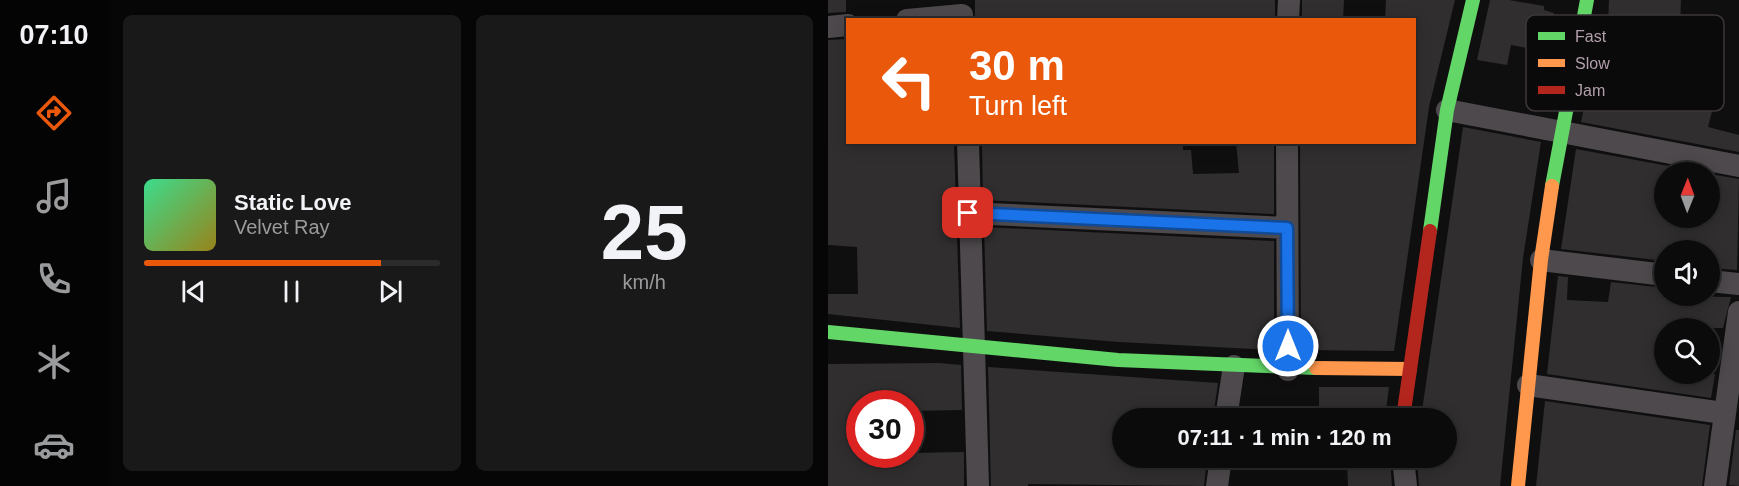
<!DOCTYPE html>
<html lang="en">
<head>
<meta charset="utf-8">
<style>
  :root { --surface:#0c0b0b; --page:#1a1919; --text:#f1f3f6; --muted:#9a9b9d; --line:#2c2b2c; --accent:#ea580c }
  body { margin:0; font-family:Arial,sans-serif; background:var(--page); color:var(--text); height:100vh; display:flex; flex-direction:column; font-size:22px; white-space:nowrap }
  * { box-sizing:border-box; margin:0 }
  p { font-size:20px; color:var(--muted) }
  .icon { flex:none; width:33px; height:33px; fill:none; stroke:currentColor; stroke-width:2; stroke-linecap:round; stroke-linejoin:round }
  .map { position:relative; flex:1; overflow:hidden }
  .drawer { display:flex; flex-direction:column; gap:15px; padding:15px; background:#070606; width:720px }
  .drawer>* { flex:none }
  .hud { position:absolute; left:18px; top:18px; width:570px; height:126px; border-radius:0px; box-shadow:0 3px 15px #0003,0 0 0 2px var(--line); background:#ea580c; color:#fff; overflow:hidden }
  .needle { width:39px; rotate:1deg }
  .fabs { position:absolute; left:826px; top:162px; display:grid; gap:12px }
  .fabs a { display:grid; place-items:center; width:66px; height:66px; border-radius:50%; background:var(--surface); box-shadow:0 3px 15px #0003,0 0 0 2px var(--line); font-size:30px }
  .speed { position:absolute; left:18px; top:390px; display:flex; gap:12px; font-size:30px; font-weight:700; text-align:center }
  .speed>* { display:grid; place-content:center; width:78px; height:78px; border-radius:50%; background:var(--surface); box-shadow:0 3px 15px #0003,0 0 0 2px var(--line); line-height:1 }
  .speed .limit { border:9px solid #d22; background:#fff; color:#111 }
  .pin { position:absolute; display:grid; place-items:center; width:51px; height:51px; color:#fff; margin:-26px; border-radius:12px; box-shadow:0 3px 9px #0006 }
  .me { position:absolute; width:66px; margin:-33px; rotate:0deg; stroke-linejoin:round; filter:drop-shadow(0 0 4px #0008) }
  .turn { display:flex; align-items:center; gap:21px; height:126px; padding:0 24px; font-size:27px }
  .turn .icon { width:78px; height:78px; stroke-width:2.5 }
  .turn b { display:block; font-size:42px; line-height:51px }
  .drawer .card { flex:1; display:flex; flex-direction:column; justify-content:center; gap:9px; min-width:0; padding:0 21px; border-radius:9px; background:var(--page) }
  .drawer .dial { align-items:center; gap:0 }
  .dial b { font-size:78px; line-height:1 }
  .song { display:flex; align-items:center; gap:18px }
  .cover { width:72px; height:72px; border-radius:9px; background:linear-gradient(135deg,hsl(150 70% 55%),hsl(50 70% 35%)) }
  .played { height:6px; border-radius:3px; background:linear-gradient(90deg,var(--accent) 80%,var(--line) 80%) }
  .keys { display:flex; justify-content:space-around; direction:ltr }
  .drawer .tiles { flex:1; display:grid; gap:15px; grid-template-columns:repeat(2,1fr) }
  .trip { position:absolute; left:284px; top:408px; width:345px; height:60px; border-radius:30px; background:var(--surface); box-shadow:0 3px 15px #0003,0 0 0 2px var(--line); font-weight:600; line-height:60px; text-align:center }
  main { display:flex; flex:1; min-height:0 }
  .tabs { display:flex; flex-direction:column; width:108px; justify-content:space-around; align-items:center; background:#050404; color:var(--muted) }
  .tabs .icon { width:42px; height:42px }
  .tabs .selected { color:var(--accent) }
  .tabs b { font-size:27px; color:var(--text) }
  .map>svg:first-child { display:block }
  .building { fill:#302e2f }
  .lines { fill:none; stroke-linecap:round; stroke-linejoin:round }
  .street { stroke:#4d494c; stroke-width:22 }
  .fast { stroke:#63d668; stroke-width:14 }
  .slow { stroke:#ff974d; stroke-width:14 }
  .jam { stroke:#b3261e; stroke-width:14 }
  .route-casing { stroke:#114b97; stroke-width:15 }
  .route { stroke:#1a73e8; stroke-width:10 }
  .key { fill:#0b0a0a; stroke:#3d373b; stroke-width:1.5 }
  .key-label { font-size:16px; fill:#b29fac }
</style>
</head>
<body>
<main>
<nav class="tabs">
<b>07:10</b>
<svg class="icon selected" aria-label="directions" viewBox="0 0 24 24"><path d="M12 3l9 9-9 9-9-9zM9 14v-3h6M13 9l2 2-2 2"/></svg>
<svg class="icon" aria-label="music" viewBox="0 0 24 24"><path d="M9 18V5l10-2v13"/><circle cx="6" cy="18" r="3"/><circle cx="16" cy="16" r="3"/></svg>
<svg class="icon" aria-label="phone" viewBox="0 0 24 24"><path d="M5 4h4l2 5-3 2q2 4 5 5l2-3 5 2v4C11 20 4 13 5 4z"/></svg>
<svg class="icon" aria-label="climate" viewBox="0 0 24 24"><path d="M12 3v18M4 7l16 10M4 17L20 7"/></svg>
<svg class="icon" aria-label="car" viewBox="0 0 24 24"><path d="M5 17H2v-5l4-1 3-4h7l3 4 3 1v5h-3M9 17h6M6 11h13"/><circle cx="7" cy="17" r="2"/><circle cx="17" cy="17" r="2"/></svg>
</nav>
<section class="drawer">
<div class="tiles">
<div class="card">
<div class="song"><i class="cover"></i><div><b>Static Love</b><p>Velvet Ray</p></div></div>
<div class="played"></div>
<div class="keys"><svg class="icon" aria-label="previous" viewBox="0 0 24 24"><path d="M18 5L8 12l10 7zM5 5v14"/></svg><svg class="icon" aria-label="pause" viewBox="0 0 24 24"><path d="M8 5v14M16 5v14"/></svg><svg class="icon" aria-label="next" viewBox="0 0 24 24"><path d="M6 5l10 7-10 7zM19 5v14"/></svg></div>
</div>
<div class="card dial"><b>25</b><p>km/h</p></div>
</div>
</section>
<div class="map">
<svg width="911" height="486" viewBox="0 0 911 486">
  <rect width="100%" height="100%" fill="#100f0f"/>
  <path class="building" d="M 0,0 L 18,0 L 18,12 L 0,13 Z
    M 147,0 L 447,0 L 447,20 L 147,20 Z
    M 474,0 L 516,0 L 515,20 L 474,20 Z
    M 558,0 L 627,0 L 601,107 L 566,351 L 473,350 L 472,142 L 586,142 L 586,20 L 557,20 Z
    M 662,0 L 681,0 L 716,6 L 716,10 L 726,13 L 723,32 L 734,35 L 730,54 L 683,45 L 679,65 L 649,60 Z
    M 781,0 L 853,0 L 852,27 L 780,23 Z
    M 19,39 L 20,142 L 126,142 L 132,328 L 0,314 L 0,294 L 30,294 L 29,247 L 0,245 L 0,40 Z
    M 769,43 L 854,65 L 848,86 L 888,96 L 880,127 L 911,135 L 911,152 L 753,122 Z
    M 635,127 L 713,142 L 695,258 L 672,486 L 591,486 L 589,458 L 618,458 L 618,418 L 593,418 Z
    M 197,142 L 355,142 L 355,150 L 363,150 L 365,174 L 411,173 L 408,142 L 446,142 L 446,214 L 155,200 L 154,145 Z
    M 748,149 L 873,172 L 837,172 L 837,220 L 882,221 L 882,174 L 911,179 L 909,270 L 882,268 L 882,250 L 837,250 L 837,261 L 733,249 Z
    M 156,227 L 446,241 L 446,350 L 291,342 L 159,331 Z
    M 730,276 L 740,277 L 739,300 L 780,302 L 783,282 L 837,288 L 837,296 L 903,297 L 895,328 L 837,328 L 837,374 L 887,374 L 883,398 L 719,374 Z
    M 111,363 L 133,365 L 134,410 L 82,411 L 82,404 L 32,404 L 32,454 L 136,452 L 136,486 L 0,486 L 0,364 Z
    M 160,367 L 390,383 L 385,418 L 294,418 L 294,458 L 379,459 L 376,486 L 200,484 L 200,486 L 163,486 Z
    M 491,387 L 561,387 L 557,418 L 491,418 Z
    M 717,401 L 882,425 L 874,486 L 708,486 Z
    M 908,430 L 911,430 L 911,486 L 901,485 Z
    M 531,458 L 562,458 L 564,486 L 520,486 L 519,463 L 531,464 Z"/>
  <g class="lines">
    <path class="street" d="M 79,20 L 134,15
      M 460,20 L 461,0
      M 0,27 L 20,25
      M 619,110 L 911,166
      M 140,142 L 150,486
      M 459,142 L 460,370
      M 140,213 L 459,228
      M 713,260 L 837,275
      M 882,281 L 911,284
      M 700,385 L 895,413
      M 398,418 L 406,366
      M 575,458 L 578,486
      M 389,486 L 393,458
      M 887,486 L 911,312"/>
    <path class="fast" d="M 724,186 L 759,0
      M 602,231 L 619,110 L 645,0
      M 0,332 L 290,360 L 488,368"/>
    <path class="slow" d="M 488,368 L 582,369
      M 690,486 L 713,260 L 724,186"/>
    <path class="jam" d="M 575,418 L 602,231"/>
  </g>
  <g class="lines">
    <g class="route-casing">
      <path id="route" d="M 140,213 L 459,228 L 460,346"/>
    </g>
    <use href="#route" class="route"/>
  </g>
  <rect x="698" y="15" width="198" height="96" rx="9" class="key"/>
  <rect x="710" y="32" width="27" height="8" fill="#63d668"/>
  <rect x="710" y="59" width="27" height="8" fill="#ff974d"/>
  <rect x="710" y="86" width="27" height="8" fill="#b3261e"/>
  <g class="key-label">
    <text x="747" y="42">Fast</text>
    <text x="747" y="69">Slow</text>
    <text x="747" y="96">Jam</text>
  </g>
</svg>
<div class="fabs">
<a><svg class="needle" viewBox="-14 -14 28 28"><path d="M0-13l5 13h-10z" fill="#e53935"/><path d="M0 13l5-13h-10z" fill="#9a9b9d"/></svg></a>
<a><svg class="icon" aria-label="sound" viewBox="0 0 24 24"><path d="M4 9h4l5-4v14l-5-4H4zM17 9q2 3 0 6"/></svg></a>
<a><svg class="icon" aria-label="search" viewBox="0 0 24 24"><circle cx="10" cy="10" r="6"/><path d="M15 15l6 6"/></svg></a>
</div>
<div class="speed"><div class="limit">30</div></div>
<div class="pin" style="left:140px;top:213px;background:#d93025"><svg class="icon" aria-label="arrive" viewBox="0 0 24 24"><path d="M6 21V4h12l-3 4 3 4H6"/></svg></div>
<svg class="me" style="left:460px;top:346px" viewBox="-20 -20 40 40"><circle r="17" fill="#1a73e8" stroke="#fff" stroke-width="3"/><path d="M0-11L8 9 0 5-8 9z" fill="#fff"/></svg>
<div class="trip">07:11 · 1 min · 120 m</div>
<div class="hud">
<div class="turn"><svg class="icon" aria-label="left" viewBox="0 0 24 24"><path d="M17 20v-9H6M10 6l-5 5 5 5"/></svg><div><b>30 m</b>Turn left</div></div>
</div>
</div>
</main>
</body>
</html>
